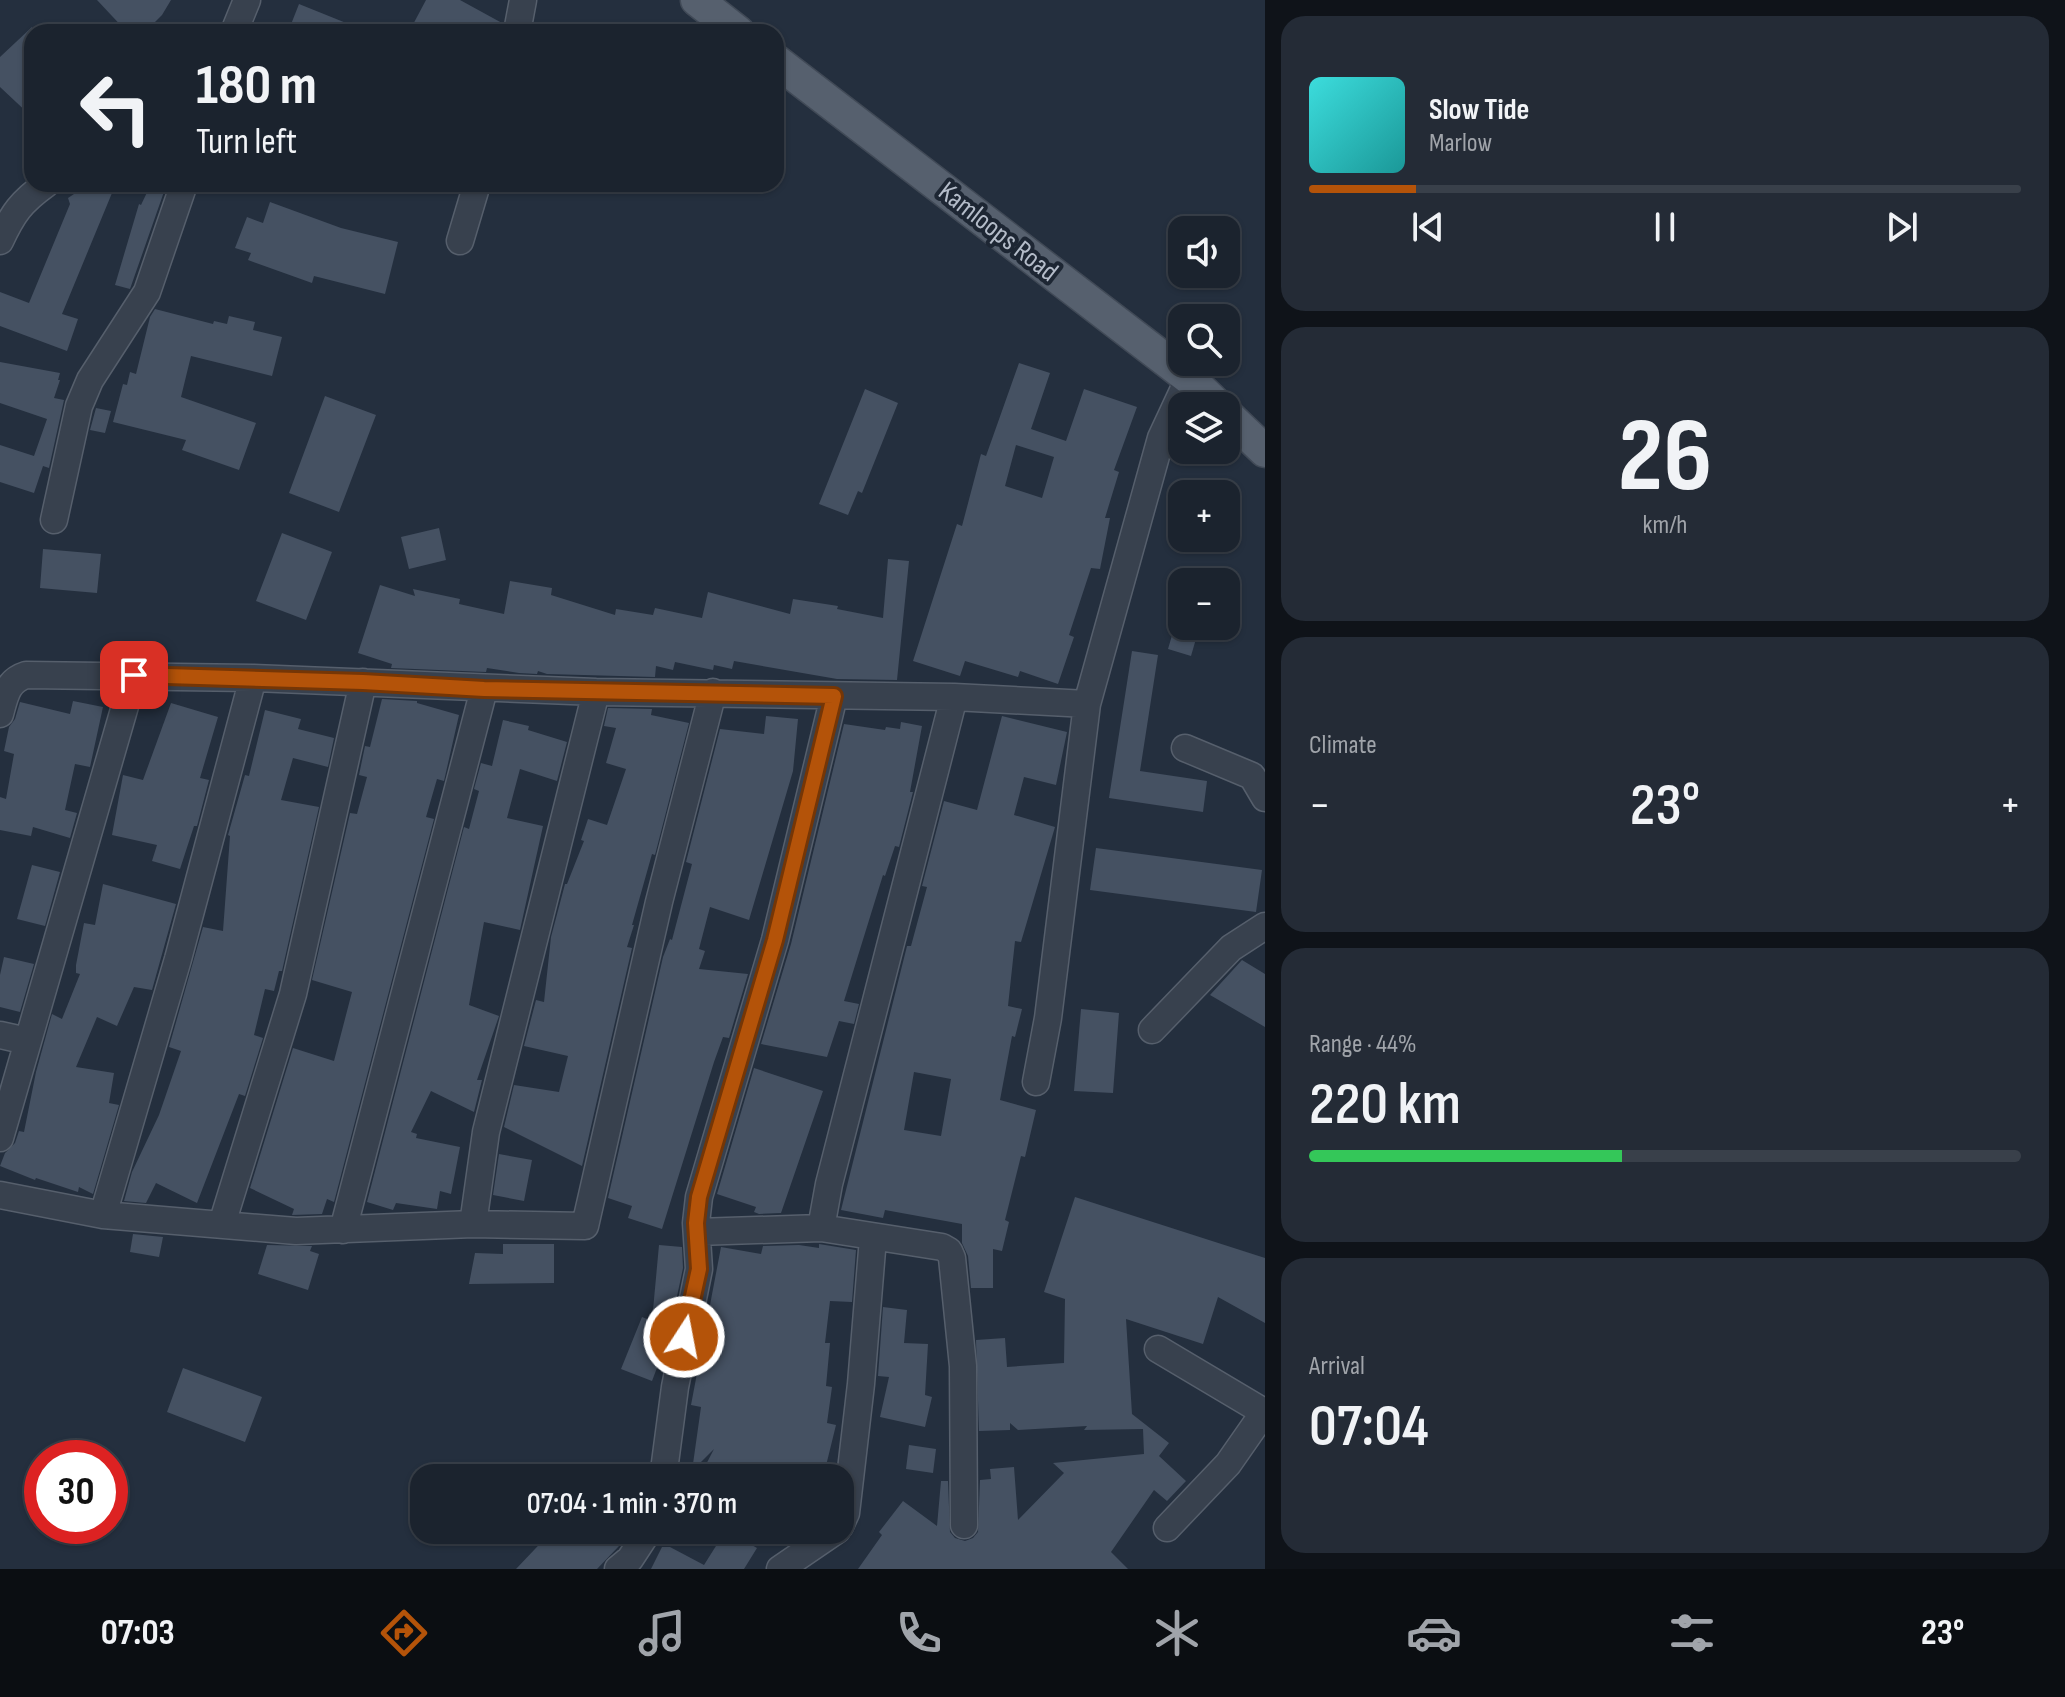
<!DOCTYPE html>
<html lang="en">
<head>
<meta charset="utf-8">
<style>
  :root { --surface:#1b232e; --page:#242b36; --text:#f1f3f6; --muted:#a0a4aa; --line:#39404a; --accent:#b45309 }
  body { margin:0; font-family:"Sofia Sans Condensed",sans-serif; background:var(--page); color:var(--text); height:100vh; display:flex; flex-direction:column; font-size:30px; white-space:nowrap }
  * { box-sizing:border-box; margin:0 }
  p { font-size:26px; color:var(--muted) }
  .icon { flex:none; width:44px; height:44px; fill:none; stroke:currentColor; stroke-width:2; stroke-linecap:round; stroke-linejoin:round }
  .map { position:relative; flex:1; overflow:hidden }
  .sheet { display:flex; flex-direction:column; gap:16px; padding:16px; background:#0f1319; width:800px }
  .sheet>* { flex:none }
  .top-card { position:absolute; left:24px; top:24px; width:760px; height:168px; border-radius:24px; box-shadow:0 2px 6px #0004,0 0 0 2px var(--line); background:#1b232e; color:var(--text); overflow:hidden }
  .tools { position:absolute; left:1168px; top:216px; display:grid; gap:16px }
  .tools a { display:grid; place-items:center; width:72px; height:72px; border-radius:16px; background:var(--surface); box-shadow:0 2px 6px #0004,0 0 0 2px var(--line); font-size:40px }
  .speed { position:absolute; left:24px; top:1440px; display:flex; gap:16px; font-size:40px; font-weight:700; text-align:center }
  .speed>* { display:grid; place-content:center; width:104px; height:104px; border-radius:50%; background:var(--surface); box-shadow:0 2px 6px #0004,0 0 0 2px var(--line); line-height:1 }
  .speed .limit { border:12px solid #d22; background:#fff; color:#111 }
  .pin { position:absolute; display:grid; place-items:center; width:68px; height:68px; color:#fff; margin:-34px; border-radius:16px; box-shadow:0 4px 12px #0006 }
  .me { position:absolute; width:88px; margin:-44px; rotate:11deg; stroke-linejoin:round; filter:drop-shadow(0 0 6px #0008) }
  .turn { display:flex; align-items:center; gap:28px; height:168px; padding:0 40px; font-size:36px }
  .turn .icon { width:104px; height:104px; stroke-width:2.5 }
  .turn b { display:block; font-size:56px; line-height:68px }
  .big { font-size:60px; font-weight:600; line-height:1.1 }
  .sheet .widget { flex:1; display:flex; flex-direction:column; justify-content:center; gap:12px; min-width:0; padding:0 28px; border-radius:24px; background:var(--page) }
  .sheet .dial { align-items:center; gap:0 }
  .dial b { font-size:104px; line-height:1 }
  .song { display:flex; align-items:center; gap:24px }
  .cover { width:96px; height:96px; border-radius:12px; background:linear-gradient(135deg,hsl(180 70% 55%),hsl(180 70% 35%)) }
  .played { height:8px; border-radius:4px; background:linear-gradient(90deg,var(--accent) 15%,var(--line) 15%) }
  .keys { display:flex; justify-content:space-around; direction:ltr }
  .heat { display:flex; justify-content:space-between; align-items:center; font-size:44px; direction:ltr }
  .charge { height:12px; border-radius:6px; background:linear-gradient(90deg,#34c759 44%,var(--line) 0) }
  .trip { position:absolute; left:410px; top:1464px; width:444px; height:80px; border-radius:24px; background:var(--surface); box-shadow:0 2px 6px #0004,0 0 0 2px var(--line); font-weight:600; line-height:80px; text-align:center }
  .dock { display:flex; height:128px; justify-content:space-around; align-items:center; background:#0b0e12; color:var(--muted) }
  .dock .icon { width:56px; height:56px }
  .dock .selected { color:var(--accent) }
  .dock b { font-size:36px; color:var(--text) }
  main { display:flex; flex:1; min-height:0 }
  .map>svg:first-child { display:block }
  .building { fill:#455162; fill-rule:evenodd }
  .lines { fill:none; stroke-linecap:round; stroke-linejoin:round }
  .minor-casing { stroke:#565f6c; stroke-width:29 }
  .major-casing { stroke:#414a57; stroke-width:35 }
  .minor { stroke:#38414e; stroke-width:26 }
  .major { stroke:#56606e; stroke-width:32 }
  .route-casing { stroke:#753606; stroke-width:20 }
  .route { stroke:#b45309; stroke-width:14 }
  .labels { text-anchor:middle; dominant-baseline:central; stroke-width:8; stroke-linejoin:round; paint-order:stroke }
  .street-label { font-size:28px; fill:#b4bcc9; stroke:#1d2633 }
</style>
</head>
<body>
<main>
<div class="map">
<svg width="1265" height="1569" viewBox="0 0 1265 1569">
  <rect width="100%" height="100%" fill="#242f3e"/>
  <path class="building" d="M 97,0 L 171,0 L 162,15 L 145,32 L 127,32 Z
    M 426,0 L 460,0 L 502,23 L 501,32 L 409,32 Z
    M 299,4 L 366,31 L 366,32 L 288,32 Z
    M 32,27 L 32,117 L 0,87 L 0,57 Z
    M 89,184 L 95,184 L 97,187 L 112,193 L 62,314 L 78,319 L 67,351 L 0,326 L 0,292 L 29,303 L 70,204 L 68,198 Z
    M 151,184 L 166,186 L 130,289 L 115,285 L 139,204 L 141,205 Z
    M 270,202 L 341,228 L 398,242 L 385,294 L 314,276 L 312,283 L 248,260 L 251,253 L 235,248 L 247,217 L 263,223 Z
    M 155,309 L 213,324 L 214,321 L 227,324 L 229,316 L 255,322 L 253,330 L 282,337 L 272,376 L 191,356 L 181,397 L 256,423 L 239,470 L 182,450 L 186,440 L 113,422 L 123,384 L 127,385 L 130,372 L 136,374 L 150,317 Z
    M 0,362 L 60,373 L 58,380 L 60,380 L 54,398 L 64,400 L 49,468 L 43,466 L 34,493 L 0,482 L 0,445 L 34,456 L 47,419 L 0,403 Z
    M 1019,363 L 1050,373 L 1031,429 L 1066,441 L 1084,389 L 1137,407 L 1114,470 L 1119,472 L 1105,518 L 1110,518 L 1100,569 L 1091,568 L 1069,635 L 1074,637 L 1058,684 L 1020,671 L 1018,677 L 965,661 L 960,676 L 913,661 L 957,524 L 962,526 L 981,454 L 986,456 ZM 1016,445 L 1054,457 L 1042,498 L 1005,486 Z
    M 865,389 L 898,403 L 862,493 L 858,491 L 848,515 L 819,504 Z
    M 325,396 L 376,415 L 339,512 L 289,493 Z
    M 96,408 L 111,411 L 105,433 L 90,430 Z
    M 439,528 L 446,560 L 409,569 L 401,537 Z
    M 282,533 L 332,552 L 306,620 L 256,601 Z
    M 43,549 L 101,554 L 97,593 L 40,588 Z
    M 888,559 L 909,561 L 897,680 L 837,679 L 734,661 L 732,669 L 714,665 L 713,670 L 675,662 L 673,670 L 656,666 L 655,677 L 547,674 L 538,671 L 537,674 L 519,673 L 487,668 L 486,672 L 391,668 L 392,664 L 358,653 L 380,585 L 415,596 L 413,589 L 460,599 L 459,604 L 504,614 L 510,581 L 552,588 L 551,595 L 615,615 L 616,609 L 653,615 L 655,608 L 702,618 L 708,592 L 790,614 L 793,599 L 838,606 L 837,609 L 883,618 Z
    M 1175,625 L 1198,632 L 1191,656 L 1168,649 Z
    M 1132,651 L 1158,655 L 1140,771 L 1207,781 L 1203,812 L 1109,798 Z
    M 382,699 L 417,701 L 417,703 L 459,715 L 444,781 L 437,779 L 426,817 L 434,819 L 334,1202 L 327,1199 L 322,1214 L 292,1215 L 294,1209 L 250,1188 L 293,1048 L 334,1061 L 352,992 L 312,980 L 350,813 L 357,814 L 367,777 L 359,775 L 365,746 L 370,747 Z
    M 73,701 L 103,707 L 90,767 L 75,764 L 65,810 L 77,813 L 70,838 L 33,827 L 31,836 L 0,830 L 0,797 L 6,799 L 14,754 L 4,751 L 9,727 L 15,719 L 20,702 L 70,714 Z
    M 171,703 L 218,717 L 200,778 L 209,780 L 197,826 L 194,826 L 180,869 L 152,861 L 157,845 L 112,835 L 123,775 L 143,780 Z
    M 608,708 L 652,709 L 651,715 L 689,723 L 655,855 L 652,854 L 632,925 L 634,925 L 627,947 L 632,948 L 582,1166 L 504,1127 L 514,1085 L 559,1092 L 568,1056 L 524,1046 L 536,1000 L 544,1002 L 551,937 L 565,884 L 567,884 L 584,841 L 581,840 L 588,819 L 607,825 L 626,769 L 606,763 L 616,728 L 604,726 Z
    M 265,710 L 301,719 L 298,729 L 334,738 L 328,767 L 293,758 L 281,800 L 319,807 L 282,971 L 279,971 L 274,991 L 265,989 L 254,1035 L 263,1038 L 245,1096 L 239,1094 L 197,1203 L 156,1183 L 146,1203 L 124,1201 L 132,1172 L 159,1115 L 181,1051 L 169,1047 L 203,927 L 223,931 L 230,836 L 228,835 L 245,775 L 249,776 Z
    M 766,716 L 798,719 L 793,771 L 749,920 L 710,907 L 699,949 L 705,951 L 699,969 L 748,974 L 729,1038 L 723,1037 L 714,1062 L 662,1229 L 628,1218 L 632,1206 L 608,1198 L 663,957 L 670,939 L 672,940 L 692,864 L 686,862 L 720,729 L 764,734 Z
    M 1002,716 L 1067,732 L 1056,785 L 1024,777 L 1014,815 L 1055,827 L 1021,942 L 1015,941 L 1008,1006 L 1022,1009 L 1015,1037 L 1012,1036 L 1000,1100 L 1036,1110 L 1025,1157 L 1021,1156 L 1005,1220 L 1009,1222 L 1002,1251 L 993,1249 L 993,1288 L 971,1288 L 968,1256 L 962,1243 L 962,1224 L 885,1210 L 883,1218 L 841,1210 L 907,946 L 911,946 L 927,887 L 922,886 L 944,801 L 977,810 ZM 914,1072 L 951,1079 L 941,1136 L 904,1130 Z
    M 503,720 L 529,726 L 528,730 L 567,742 L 557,781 L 520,769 L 507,818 L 543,826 L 520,930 L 484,922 L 469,1005 L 499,1016 L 477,1080 L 482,1080 L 474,1112 L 431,1091 L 411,1132 L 417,1134 L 416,1138 L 460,1147 L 451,1194 L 440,1191 L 437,1209 L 396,1203 L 393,1210 L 367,1202 L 464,827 L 469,829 L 479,791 L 474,789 L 481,763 L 492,766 Z
    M 901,722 L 922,726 L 910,792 L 913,792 L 899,847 L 895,846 L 885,876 L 883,875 L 844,1001 L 859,1004 L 854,1024 L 839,1021 L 827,1057 L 761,1044 L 791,944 L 844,724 L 885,730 L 886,727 L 900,729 Z
    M 1096,848 L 1262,870 L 1256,912 L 1090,890 Z
    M 32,865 L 60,872 L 45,926 L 17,919 Z
    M 103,884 L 176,904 L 152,990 L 134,987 L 117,1026 L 97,1017 L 76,1067 L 114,1073 L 109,1103 L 119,1105 L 93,1194 L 79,1187 L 78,1192 L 36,1178 L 35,1180 L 0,1166 L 5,1153 L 15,1143 L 19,1131 L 24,1132 L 36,1072 L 52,1014 L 62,1019 L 80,974 L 76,973 L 76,965 L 84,923 L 95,925 Z
    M 4,957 L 34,964 L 20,1012 L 0,1007 L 0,975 Z
    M 1242,960 L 1265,974 L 1265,1027 L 1210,995 Z
    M 1081,1009 L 1119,1013 L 1113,1093 L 1074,1091 Z
    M 754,1068 L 823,1091 L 781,1213 L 759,1214 L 754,1212 L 756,1207 L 717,1194 Z
    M 499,1154 L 532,1160 L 524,1201 L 493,1195 Z
    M 1075,1197 L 1265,1258 L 1265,1323 L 1218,1297 L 1203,1344 L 1126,1319 L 1132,1414 L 1169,1443 L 1159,1456 L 1186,1481 L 1167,1501 L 1154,1490 L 1111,1552 L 1128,1569 L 858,1569 L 882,1535 L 879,1532 L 903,1501 L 937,1526 L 941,1481 L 948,1481 L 950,1532 L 955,1538 L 965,1541 L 973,1538 L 978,1532 L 980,1480 L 991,1479 L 990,1469 L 1014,1467 L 1018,1520 L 1064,1473 L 1053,1463 L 1144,1454 L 1143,1429 L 1084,1430 L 1087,1426 L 1018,1430 L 1010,1423 L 1010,1430 L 979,1431 L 976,1340 L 1005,1338 L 1007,1367 L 1064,1363 L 1065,1299 L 1044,1292 Z
    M 133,1234 L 163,1237 L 159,1257 L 130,1252 Z
    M 503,1244 L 554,1244 L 554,1283 L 469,1284 L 475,1253 L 503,1254 Z
    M 819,1244 L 856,1250 L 852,1302 L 830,1301 L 825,1343 L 830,1343 L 826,1386 L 832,1387 L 827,1423 L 836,1425 L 823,1478 L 699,1478 L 714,1449 L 692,1471 L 701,1407 L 691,1405 L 721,1247 L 761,1254 L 763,1246 L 799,1245 L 819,1248 Z
    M 267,1245 L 312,1246 L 310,1251 L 319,1254 L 308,1290 L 258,1274 Z
    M 659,1245 L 682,1247 L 683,1268 L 668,1339 L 652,1381 L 621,1369 L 642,1317 L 652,1321 Z
    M 883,1307 L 907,1310 L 904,1343 L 928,1344 L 925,1395 L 932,1397 L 925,1427 L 880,1417 L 889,1377 L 878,1376 Z
    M 183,1368 L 262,1397 L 245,1442 L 167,1412 Z
    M 909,1445 L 936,1449 L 933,1473 L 906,1469 Z
    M 553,1530 L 630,1530 L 619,1546 L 597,1569 L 516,1569 Z
    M 726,1530 L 757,1548 L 744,1569 L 651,1569 L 662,1547 L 670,1547 L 704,1565 Z"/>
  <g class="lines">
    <g class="minor-casing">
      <path id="minor" d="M 234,32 L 247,0
        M 517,32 L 523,0
        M 0,241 C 13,213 21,202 46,184
        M 460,241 L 477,184
        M 54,520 L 79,406 L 90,380 L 147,292 L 184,184
        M 954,697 L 829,1184 L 821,1228 L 942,1247 L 949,1251 L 952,1258 L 963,1366 L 964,1525
        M 0,714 C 5,696 7,681 26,675 L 253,678 L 596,692 L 954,697 L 1087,704
        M 1185,748 L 1252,776 L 1265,798
        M 1152,1030 L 1231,948 L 1265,926
        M 0,1035 L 27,1041
        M 1036,1082 L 1048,1018 L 1087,704 L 1161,438 L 1189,378
        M 0,1138 L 134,675
        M 0,1195 L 103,1215 L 296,1231 L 473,1224 L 585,1226 L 659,902 L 713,692
        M 103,1215 L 178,959 L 253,678
        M 222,1224 L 293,994 L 363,682
        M 473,1224 L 486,1132 L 596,692
        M 343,1230 L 484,689
        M 697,1232 L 821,1228
        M 1158,1349 L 1264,1412
        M 663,1478 L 675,1387 L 699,1269 L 696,1223 L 699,1197 L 775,940 L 834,696
        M 840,1526 L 846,1513 L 861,1384 L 873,1238
        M 1167,1528 L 1228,1464 L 1265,1411
        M 618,1569 L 630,1559 L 649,1530
        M 780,1569 L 837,1530"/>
    </g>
    <g class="major-casing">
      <path id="major" d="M 697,0 L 738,32
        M 776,61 L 1189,378 L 1218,406
        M 1226,414 L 1265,451"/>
    </g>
    <use href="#minor" class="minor"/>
    <use href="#major" class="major"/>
  </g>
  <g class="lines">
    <g class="route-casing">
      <path id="route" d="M 134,675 L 363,682 L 484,689 L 834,696 L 775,940 L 699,1197 L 696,1223 L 699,1269 L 684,1337"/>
    </g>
    <use href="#route" class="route"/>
  </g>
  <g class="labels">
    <g class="street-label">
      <text transform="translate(998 232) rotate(38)">Kamloops Road</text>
    </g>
  </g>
</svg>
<div class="tools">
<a><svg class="icon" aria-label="sound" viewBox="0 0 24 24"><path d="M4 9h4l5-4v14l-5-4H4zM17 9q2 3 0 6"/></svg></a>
<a><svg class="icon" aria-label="search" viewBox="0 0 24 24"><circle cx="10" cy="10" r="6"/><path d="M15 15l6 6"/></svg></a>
<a><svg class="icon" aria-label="layers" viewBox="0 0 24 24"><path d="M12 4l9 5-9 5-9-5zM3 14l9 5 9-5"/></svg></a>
<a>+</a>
<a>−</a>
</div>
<div class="speed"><div class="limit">30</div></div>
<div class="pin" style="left:134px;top:675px;background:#d93025"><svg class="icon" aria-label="arrive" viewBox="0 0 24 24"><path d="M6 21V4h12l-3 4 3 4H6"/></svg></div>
<svg class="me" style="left:684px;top:1337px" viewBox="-20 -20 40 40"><circle r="17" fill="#b45309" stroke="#fff" stroke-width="3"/><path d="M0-11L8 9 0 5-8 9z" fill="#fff"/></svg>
<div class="trip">07:04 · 1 min · 370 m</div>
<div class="top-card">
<div class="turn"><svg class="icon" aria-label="left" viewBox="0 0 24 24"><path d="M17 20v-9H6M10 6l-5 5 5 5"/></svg><div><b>180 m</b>Turn left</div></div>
</div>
</div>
<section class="sheet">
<div class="widget">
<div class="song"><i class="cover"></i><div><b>Slow Tide</b><p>Marlow</p></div></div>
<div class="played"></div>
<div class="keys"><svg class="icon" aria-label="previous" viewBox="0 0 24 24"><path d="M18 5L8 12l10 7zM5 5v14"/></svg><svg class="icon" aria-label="pause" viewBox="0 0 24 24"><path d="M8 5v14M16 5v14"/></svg><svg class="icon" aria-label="next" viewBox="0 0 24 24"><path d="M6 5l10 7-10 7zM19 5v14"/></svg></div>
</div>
<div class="widget dial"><b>26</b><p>km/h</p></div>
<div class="widget"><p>Climate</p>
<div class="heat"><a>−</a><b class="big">23°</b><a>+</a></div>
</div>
<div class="widget"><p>Range · 44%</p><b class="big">220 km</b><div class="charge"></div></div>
<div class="widget"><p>Arrival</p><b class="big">07:04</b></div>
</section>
</main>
<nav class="dock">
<b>07:03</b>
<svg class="icon selected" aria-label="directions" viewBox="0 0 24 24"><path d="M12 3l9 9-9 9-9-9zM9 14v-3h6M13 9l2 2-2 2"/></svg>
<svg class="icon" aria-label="music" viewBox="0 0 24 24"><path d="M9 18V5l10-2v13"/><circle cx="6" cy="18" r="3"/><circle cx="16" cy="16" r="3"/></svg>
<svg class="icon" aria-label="phone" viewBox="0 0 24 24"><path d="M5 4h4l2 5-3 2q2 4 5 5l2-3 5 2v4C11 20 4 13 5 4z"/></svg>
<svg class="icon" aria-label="climate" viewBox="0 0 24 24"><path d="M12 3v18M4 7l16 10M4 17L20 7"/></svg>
<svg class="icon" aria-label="car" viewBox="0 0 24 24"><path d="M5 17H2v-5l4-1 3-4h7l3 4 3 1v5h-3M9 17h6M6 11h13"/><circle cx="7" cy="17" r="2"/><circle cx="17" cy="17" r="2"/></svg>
<svg class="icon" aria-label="filters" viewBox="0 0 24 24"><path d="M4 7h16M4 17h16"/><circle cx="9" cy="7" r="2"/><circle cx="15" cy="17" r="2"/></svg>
<b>23°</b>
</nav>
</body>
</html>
